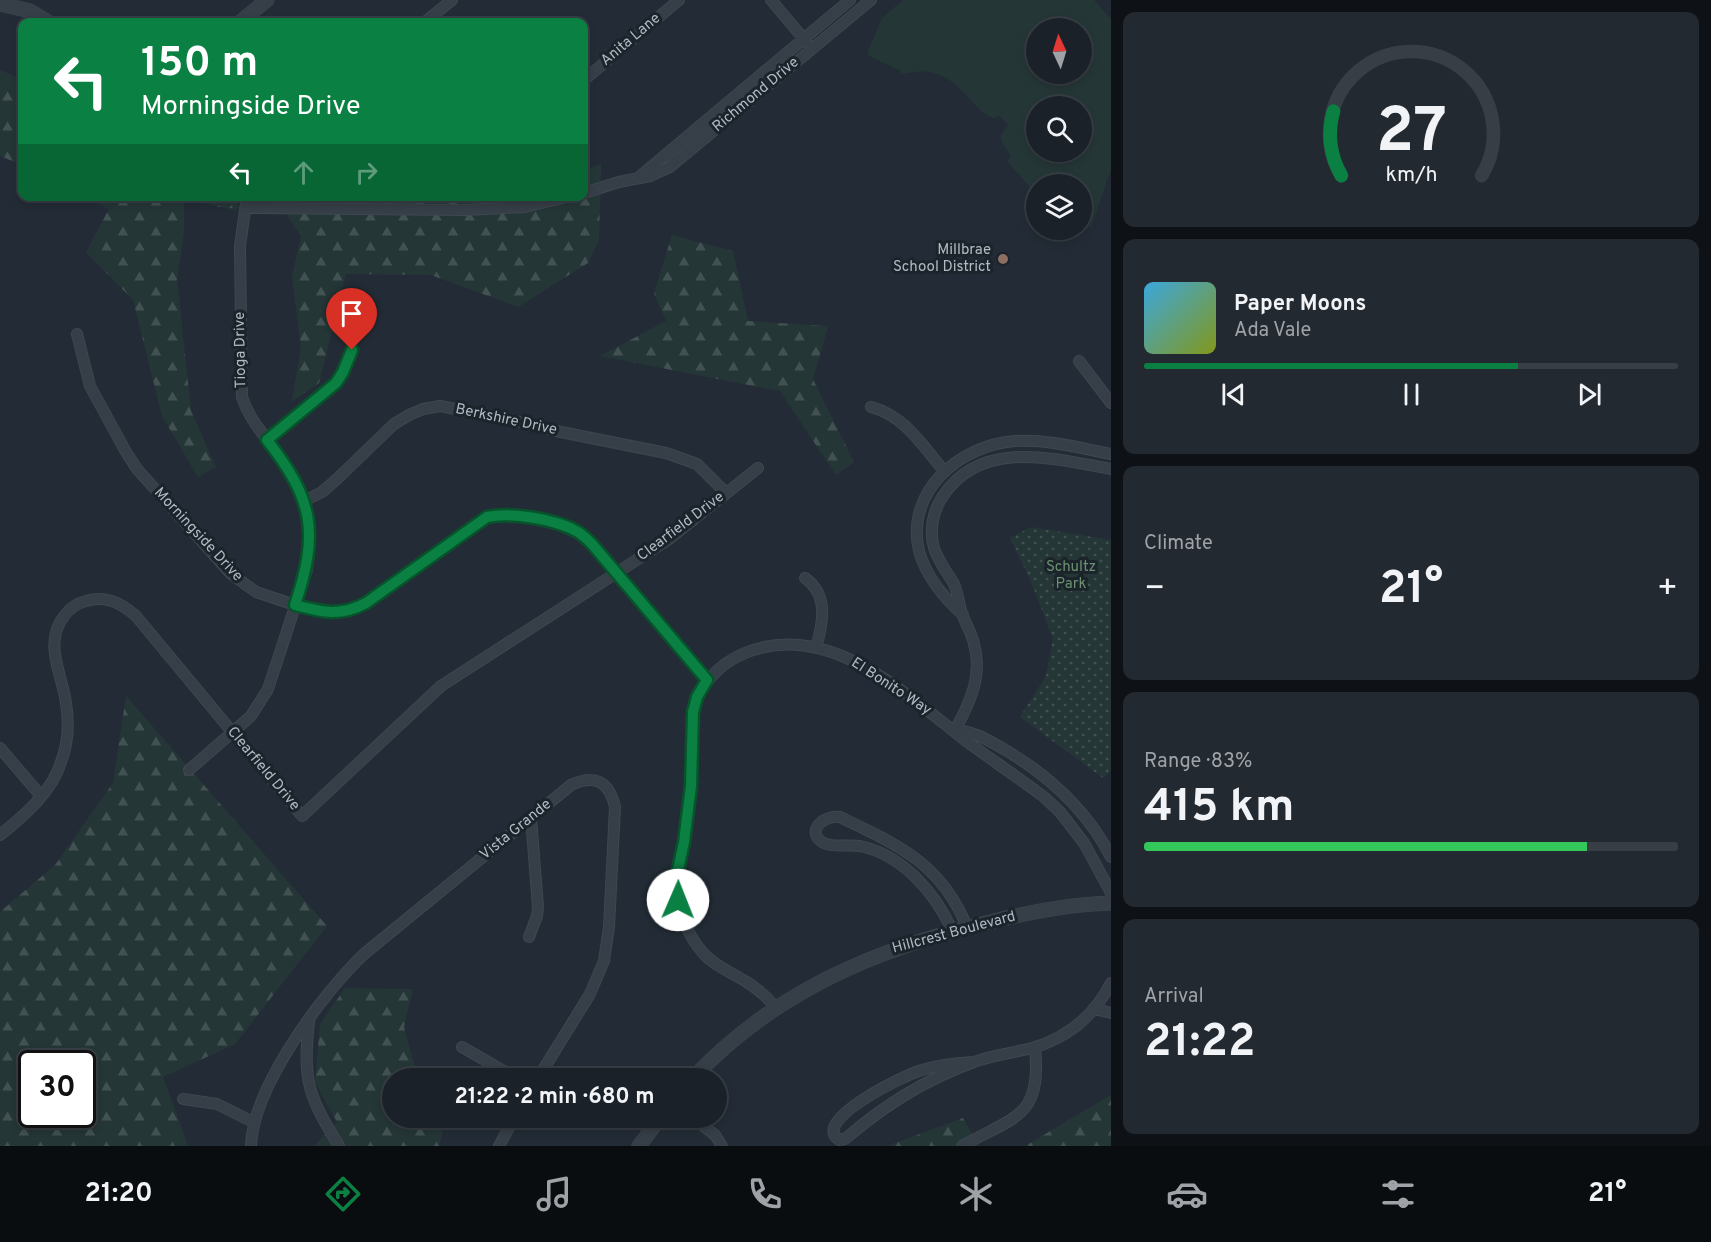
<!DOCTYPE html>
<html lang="en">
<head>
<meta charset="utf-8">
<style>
  :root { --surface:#1a2128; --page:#232930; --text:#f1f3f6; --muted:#9fa3a8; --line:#383e45; --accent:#0b8043 }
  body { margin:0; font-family:Overpass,sans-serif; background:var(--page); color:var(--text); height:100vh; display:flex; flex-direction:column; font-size:22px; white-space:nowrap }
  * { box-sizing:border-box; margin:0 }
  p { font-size:20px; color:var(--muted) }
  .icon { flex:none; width:33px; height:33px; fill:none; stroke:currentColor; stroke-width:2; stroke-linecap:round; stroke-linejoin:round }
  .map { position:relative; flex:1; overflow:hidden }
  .details { display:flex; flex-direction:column; gap:12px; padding:12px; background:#0e1216; width:600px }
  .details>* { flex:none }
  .banner { position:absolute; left:18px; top:18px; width:570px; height:183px; border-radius:12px; box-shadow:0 3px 9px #0003,0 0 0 2px var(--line); background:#0b8043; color:#fff; overflow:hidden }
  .needle { width:39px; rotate:356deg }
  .fabs { position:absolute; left:1026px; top:18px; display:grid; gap:12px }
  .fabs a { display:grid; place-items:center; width:66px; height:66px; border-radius:50%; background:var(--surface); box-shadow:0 3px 9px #0003,0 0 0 2px var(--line); font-size:30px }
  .speed { position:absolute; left:18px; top:1050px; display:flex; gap:12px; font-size:30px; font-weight:700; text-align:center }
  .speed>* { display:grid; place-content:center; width:78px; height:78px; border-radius:50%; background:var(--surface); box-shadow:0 3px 9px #0003,0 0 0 2px var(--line); line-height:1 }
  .speed .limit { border:3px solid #111; border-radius:9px; background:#fff; color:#111 }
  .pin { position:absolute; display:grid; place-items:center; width:51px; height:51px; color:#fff; margin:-62px -26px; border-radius:50% 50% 50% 0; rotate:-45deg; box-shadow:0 0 6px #0007 }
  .pin .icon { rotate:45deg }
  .me { position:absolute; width:66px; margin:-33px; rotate:1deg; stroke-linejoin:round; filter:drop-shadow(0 0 4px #0008) }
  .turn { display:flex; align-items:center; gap:21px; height:126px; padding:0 24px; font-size:27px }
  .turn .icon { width:78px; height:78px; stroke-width:2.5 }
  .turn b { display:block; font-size:42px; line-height:51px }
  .lanes { display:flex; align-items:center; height:57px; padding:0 24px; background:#0003; justify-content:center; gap:30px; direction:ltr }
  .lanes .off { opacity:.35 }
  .big { font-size:45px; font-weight:700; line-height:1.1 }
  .details .widget { flex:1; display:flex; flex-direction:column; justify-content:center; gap:9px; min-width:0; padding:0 21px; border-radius:12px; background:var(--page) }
  .details .dial { align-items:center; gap:0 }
  .dial svg { height:156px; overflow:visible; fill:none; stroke:var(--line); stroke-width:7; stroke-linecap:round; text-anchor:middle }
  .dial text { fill:var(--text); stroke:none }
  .song { display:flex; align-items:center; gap:18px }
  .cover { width:72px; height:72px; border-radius:9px; background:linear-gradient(135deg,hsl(200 70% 55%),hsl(70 70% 35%)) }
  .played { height:6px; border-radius:3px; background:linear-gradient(90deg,var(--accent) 70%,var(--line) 70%) }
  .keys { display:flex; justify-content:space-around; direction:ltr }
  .heat { display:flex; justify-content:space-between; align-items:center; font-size:33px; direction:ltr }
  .charge { height:9px; border-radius:4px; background:linear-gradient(90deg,#34c759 83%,var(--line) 0) }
  .trip { position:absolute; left:382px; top:1068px; width:345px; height:60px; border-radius:30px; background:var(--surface); box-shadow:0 3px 9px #0003,0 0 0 2px var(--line); font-weight:700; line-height:60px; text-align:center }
  .menu { display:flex; height:96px; justify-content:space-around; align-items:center; background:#0a0d10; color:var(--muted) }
  .menu .icon { width:42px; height:42px }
  .menu .on { color:var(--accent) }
  .menu b { font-size:27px; color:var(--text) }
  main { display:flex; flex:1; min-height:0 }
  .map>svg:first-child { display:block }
  .grass { fill:url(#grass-dots) }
  .forest { fill:url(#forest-firs); fill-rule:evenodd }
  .garden { fill:#253637; fill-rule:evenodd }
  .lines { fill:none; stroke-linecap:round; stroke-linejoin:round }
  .minor-casing { stroke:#3f4750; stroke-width:12 }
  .tertiary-casing { stroke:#3f4750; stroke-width:15 }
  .minor { stroke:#363e47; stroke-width:10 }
  .tertiary { stroke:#363e47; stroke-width:14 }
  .route-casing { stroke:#07532c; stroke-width:15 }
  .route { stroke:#0b8043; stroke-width:10 }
  .education-dot { fill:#8d6e63; stroke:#1b232b; stroke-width:2 }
  .labels { text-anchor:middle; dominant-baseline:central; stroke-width:6; stroke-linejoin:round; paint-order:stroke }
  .street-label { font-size:15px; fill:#b1b9c3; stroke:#1b232b }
  .poi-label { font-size:15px; fill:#b1b9c3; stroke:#1b232b; text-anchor:end }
  .park-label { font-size:15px; fill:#6b9170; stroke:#1b232b }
</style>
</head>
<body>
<main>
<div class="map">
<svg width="1111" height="1146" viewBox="0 0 1111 1146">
  <defs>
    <pattern id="grass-dots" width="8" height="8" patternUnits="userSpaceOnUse" patternTransform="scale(1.5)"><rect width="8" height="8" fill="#253637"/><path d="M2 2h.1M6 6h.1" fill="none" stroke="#425152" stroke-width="1.8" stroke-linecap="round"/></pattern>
    <pattern id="forest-firs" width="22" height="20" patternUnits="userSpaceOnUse" patternTransform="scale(1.5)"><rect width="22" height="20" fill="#253637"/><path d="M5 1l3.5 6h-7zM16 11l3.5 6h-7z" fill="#425152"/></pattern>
  </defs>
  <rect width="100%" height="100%" fill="#232c36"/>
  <path class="grass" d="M 178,197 L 239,197 L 237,211 Z
    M 1031,527 L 1111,540 L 1111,771 L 1103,778 L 1020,717 L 1046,676 L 1053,639 L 1032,584 L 1010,538 Z"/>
  <path class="forest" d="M 0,70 L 22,79 L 22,165 L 0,156 Z
    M 601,164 L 599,240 L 588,263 L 518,307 L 431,275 L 346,274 L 319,383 L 292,401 L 301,347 L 292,277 L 301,236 L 275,197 L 584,196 L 584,171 Z
    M 85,197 L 184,197 L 184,231 L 177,280 L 191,411 L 216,467 L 198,477 L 162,416 L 133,300 L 86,252 L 109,209 Z
    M 672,235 L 733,251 L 748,321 L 828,326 L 813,379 L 854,462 L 836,475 L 780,391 L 600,356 L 666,321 L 654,293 Z
    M 126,696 L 327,926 L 235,1044 L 163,1077 L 188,1146 L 0,1146 L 0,912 L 55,865 L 113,783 ZM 32,1064 L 82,1064 L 82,1114 L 32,1114 Z
    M 345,988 L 413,989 L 404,1027 L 418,1078 L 393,1078 L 393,1118 L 446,1118 L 439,1146 L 314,1146 L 337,1122 L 315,1082 L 320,1024 Z
    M 1111,1095 L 1111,1146 L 1025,1146 Z
    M 963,1118 L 979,1146 L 889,1146 L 890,1145 Z"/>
  <path class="garden" d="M 903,0 L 1094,0 L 1111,19 L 1111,169 L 1091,228 L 1082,218 L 1082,184 L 1036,184 L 1036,194 L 1007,161 L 1011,156 L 1001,141 L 1001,135 L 1008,125 L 1000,116 L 993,118 C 982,113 978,109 971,100 C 950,77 935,66 902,74 L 899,70 L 869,56 L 868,51 L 882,18 ZM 1036,28 L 1082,28 L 1082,74 L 1036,74 ZM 1036,106 L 1082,106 L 1082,152 L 1036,152 Z"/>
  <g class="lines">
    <g class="minor-casing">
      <path id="minor" d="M 771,0 L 808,44
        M 425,22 L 452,0
        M 584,80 L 679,0
        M 639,177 L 850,0
        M 584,193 L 619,182 L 650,176 L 670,167 L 871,0
        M 245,208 L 465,210 L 525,207 L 570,196
        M 77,334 L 90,386 L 126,452 L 137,469 L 231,574 L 256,592 L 295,605 L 321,611 L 338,612 L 352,610 L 366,603 L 474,525 C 483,520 490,515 500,514 C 520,513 561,522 578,532 C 583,535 588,540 592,544 L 707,680
        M 1079,361 L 1111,403
        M 871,407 C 905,416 922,445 944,471
        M 267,440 L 336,383 L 343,372 L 352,350
        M 304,501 L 322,492 L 337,479 L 394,424 L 409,415 L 423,409 L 440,406 L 508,419 L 556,431 L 666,453 L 697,464 L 726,493
        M 805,578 C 829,595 823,623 816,648
        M 963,615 C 944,598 926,576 919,551 C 905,491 960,445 1015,441 C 1047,439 1080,448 1111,454
        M 955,730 C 970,703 983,675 974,644 C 972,633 966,625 962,614 C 959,604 958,594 954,584 C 947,572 938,561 934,548 C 929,531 933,510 943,496 C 981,438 1055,459 1111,469
        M 955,730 C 973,731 986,739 1002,748 C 1047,774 1087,810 1111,857
        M 0,748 L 41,796
        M 189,770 L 251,716 L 268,689 L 307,570 C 312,534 309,498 288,467 C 272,443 251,425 242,397 L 240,246 L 247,196
        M 0,835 C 24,816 52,792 61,762 C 68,744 69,722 66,703 C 62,673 43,644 64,616 C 70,608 77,603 86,601 C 106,595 121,603 136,616 L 302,816 L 441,686 L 669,539 L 758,468
        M 952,930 C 935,893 903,855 860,846 C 849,844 834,848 824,843 C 806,834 820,815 840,817 C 898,845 941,863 967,927
        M 529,937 L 537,916 L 538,907 L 531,818
        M 776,1008 C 767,997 757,988 745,981 C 731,972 714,966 703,953 C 661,903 684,861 689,804 C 692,774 691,743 693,712 C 701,684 718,664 745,653 C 828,619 906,694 966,741 C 992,760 1019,778 1044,797 L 1060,812 L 1084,843 L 1111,893
        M 1095,1009 L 1111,1013
        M 309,1022 C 302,1081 309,1097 339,1146
        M 462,1047 L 516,1078
        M 974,1062 C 955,1063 937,1065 919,1071 C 903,1076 810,1121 839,1140 L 845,1139 C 885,1105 924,1080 974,1062 C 992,1055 1013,1053 1032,1048 C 1067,1038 1094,1016 1111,983
        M 183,1099 L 217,1104 L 253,1122
        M 693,1118 L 715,1135 L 722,1146
        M 251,1146 C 253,1087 322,994 364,954 L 571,785 C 595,774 609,781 615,807 L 609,927 L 604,961 L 590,994 L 538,1078
        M 499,1146 L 514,1118
        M 962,1146 C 1015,1116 1042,1118 1035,1047"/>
    </g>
    <g class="tertiary-casing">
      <path id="tertiary" d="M 0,4 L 30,11 L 48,22
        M 240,22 L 267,0
        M 693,1078 C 774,992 877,948 990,922 C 1030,912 1070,904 1111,903
        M 639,1146 L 660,1118"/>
    </g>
    <use href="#minor" class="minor"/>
    <use href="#tertiary" class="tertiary"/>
  </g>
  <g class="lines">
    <g class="route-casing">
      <path id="route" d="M 352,350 L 343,372 L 336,383 L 267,440 C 314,500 319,533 295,605 C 322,612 340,617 366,603 L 487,517 C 511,512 556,519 578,532 C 583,535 588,540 592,544 L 707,680 L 697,697 L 693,712 L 691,786 L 684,842 L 678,870 L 678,900"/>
    </g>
    <use href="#route" class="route"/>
  </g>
  <circle class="education-dot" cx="1003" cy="259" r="6"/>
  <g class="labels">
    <g class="street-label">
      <text transform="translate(631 40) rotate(-40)">Anita Lane</text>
      <text transform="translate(756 95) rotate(-40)">Richmond Drive</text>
      <text transform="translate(241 350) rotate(-91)">Tioga Drive</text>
      <text transform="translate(506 420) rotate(12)">Berkshire Drive</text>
      <text transform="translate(681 527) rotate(-37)">Clearfield Drive</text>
      <text transform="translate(198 535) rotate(47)">Morningside Drive</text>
      <text transform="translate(891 687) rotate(33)">El Bonito Way</text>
      <text transform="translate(263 769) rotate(50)">Clearfield Drive</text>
      <text transform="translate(516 830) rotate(-39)">Vista Grande</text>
      <text transform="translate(954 933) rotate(-15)">Hillcrest Boulevard</text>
    </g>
    <g class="poi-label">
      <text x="991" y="250">Millbrae<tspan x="991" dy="17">School District</tspan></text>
    </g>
    <g class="park-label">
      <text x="1071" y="567">Schultz<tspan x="1071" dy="17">Park</tspan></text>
    </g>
  </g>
</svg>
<div class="fabs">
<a><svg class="needle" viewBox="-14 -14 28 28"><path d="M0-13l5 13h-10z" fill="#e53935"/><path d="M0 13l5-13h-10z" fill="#9fa3a8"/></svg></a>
<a><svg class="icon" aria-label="search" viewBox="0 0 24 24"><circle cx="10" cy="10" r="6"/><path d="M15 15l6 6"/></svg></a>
<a><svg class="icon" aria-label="layers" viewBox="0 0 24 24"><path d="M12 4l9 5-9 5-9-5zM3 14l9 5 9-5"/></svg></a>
</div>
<div class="speed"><div class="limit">30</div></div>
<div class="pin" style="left:352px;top:350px;background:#d93025"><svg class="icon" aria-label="arrive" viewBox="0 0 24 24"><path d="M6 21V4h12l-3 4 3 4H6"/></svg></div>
<svg class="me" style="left:678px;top:900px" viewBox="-20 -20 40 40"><circle r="19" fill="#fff"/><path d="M0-13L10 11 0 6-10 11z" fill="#0b8043"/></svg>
<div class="trip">21:22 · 2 min · 680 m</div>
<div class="banner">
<div class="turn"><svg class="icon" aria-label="left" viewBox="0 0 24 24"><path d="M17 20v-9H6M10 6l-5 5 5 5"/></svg><div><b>150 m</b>Morningside Drive</div></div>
<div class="lanes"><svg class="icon" aria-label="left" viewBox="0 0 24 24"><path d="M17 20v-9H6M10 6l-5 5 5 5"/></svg><svg class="icon off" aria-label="ahead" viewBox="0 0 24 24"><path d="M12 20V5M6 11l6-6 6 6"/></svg><svg class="icon off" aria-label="right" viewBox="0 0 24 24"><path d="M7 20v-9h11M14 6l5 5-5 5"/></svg></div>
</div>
</div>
<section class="details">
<div class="widget dial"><svg viewBox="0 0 100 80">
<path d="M14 69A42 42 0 1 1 86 69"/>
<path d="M14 69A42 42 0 0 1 10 36" stroke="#0b8043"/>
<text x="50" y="56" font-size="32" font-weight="700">27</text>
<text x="50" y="72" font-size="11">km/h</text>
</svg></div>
<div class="widget">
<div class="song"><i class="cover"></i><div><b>Paper Moons</b><p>Ada Vale</p></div></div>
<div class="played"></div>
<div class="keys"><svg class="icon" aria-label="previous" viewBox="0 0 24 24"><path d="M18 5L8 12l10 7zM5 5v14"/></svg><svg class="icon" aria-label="pause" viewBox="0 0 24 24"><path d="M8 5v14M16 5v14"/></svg><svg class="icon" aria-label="next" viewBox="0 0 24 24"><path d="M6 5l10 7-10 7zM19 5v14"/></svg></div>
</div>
<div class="widget"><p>Climate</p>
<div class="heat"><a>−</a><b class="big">21°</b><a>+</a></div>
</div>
<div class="widget"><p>Range · 83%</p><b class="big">415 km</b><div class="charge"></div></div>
<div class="widget"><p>Arrival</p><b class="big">21:22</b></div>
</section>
</main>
<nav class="menu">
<b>21:20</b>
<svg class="icon on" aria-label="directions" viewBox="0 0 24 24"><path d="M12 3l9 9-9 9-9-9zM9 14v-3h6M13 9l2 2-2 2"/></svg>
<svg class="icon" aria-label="music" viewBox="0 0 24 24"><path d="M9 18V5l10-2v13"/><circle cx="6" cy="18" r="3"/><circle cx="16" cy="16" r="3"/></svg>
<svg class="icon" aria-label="phone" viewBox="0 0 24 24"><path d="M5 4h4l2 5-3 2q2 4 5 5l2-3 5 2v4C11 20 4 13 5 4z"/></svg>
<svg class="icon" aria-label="climate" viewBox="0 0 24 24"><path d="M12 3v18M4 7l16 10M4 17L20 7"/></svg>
<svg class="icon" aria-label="car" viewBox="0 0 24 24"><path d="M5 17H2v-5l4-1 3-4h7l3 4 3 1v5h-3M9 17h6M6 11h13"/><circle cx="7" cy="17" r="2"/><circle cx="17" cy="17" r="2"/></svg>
<svg class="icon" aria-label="filters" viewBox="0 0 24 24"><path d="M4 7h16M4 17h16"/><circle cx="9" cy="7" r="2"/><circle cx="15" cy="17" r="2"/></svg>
<b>21°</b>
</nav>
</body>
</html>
